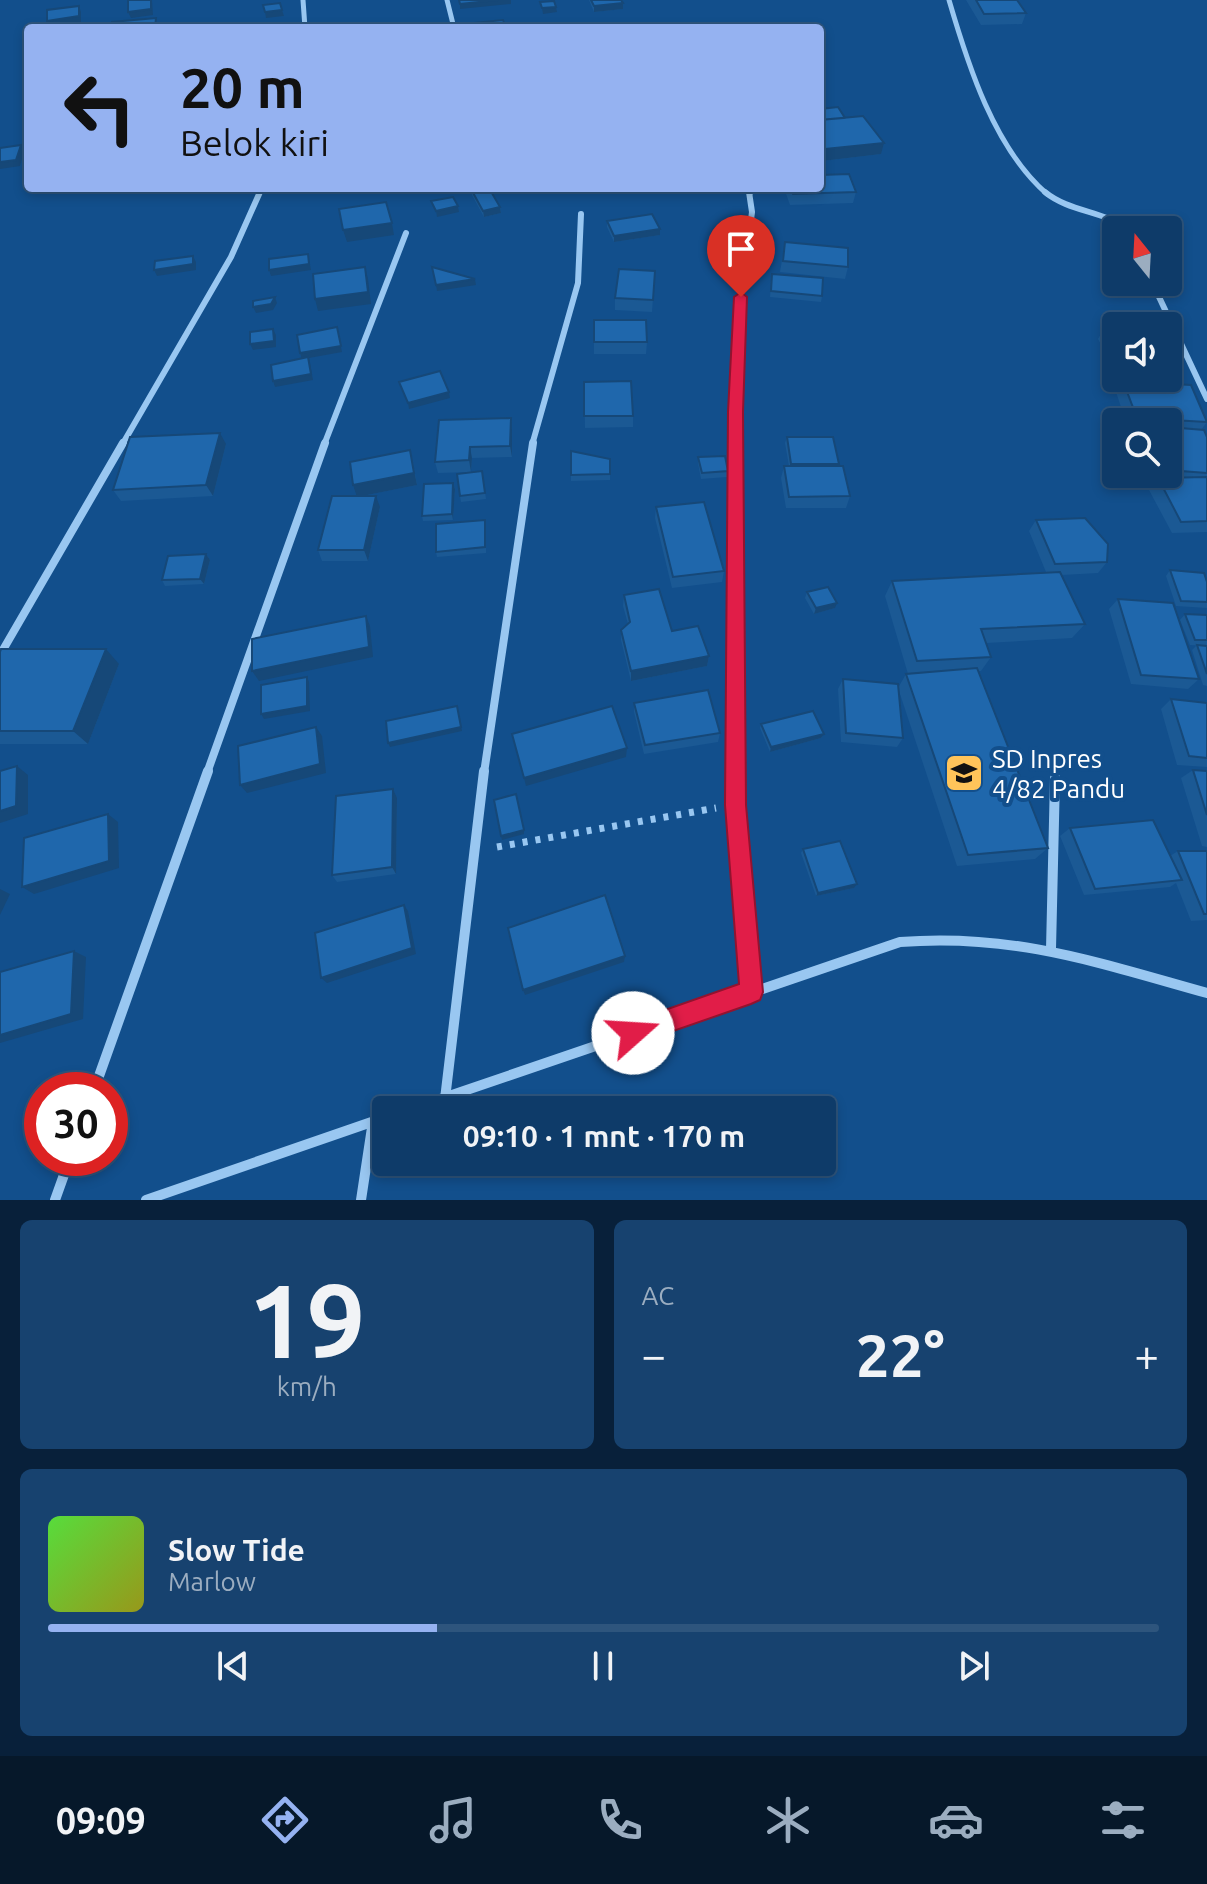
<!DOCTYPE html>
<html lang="id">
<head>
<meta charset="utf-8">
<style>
  :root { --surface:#0e3b69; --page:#17426f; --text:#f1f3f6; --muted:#9badc0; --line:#2e557d; --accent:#95b2f1 }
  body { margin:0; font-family:Ubuntu,sans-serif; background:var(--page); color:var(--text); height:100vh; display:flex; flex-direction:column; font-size:30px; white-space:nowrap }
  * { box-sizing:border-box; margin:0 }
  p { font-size:26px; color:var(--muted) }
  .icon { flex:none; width:44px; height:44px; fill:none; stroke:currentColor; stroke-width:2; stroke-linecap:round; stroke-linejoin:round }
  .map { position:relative; height:1200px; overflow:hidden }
  .side { display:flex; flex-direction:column; gap:20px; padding:20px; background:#08203a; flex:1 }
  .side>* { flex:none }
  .banner { position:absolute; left:24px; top:24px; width:800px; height:168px; border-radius:8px; box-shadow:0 4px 12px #0003,0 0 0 2px var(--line); background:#95b2f1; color:#111; overflow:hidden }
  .needle { width:52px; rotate:342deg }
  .buttons { position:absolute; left:1102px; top:216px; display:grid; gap:16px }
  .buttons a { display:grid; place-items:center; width:80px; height:80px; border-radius:8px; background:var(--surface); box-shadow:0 4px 12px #0003,0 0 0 2px var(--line); font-size:40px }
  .speed { position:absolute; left:24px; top:1072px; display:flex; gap:16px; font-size:40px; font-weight:700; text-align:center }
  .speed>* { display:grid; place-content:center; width:104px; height:104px; border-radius:50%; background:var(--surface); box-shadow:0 4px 12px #0003,0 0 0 2px var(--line); line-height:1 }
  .speed .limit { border:12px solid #d22; background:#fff; color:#111 }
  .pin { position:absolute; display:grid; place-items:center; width:68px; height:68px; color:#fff; margin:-82px -34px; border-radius:50% 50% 50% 0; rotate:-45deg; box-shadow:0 0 8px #0007 }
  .pin .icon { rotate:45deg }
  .me { position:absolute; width:88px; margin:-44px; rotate:71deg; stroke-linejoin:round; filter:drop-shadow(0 0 6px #0008) }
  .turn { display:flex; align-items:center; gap:28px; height:168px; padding:0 24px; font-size:36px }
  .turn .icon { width:104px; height:104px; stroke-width:2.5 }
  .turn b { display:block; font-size:56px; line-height:68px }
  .big { font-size:60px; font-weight:700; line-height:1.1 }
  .side .tile { flex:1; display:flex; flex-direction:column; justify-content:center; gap:12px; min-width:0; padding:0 28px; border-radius:12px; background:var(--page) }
  .side .dial { align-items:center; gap:0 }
  .dial b { font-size:104px; line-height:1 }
  .song { display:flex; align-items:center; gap:24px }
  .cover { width:96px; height:96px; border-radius:12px; background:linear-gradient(135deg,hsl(110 70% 55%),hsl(60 70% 35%)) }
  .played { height:8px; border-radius:4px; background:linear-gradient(90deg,var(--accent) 35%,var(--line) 35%) }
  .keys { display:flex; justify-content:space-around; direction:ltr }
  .heat { display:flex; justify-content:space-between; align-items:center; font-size:44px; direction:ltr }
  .side .tiles { flex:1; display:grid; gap:20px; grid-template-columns:1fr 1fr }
  .tile:last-child { grid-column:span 2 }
  .trip { position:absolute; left:372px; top:1096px; width:464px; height:80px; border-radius:8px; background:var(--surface); box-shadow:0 4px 12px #0003,0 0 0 2px var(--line); font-weight:700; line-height:80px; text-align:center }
  .dock { display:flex; height:128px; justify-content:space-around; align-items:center; background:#06182a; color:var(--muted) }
  .dock .icon { width:56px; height:56px }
  .dock .on { color:var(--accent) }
  .dock b { font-size:36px; color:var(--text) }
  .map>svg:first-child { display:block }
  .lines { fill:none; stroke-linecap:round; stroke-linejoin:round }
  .path { stroke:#99c7f1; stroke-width:7; stroke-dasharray:5 8; stroke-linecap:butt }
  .minor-far3 { stroke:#99c7f1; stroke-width:5 }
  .minor-far2 { stroke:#99c7f1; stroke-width:6 }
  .minor-far1 { stroke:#99c7f1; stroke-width:8 }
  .minor { stroke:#99c7f1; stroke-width:10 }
  .wall { fill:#1b5994 }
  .shaded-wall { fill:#164878 }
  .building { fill:#1f67ac; stroke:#164878; stroke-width:2 }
  .route { fill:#e11d48; stroke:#92132f; stroke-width:2 }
  .labels { text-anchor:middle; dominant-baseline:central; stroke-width:8; stroke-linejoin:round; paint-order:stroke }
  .poi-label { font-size:26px; fill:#fff; stroke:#124f8c; text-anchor:start }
</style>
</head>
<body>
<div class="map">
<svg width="1207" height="1200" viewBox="0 0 1207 1200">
  <rect width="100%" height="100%" fill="#124f8c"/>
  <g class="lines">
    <path class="path" d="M 497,847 L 716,808"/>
    <path class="minor-far3" d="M 303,0 L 305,28
      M 447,0 L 454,28
      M 949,0 C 968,65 994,148 1047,194
      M 749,188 L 750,194
      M 259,194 L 262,188"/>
    <path class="minor-far2" d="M 1045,192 C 1069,212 1105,211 1130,230
      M 1152,282 L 1207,399
      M 122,445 L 231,257 L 260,192
      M 324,445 L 406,233
      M 532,445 L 578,283 L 581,214
      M 736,445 L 737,325 L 752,212 L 749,192"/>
    <path class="minor-far1" d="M 0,655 L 123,443
      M 207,773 L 325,443
      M 484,773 L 533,443
      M 735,773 L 737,443"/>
    <path class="minor" d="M 735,771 L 751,992
      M 1051,949 L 1055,778
      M 94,1090 L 208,771
      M 445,1099 L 484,771
      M 408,1110 L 900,942 C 1014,933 1099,963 1207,993
      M 55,1200 L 70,1158
      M 146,1200 L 386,1117
      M 361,1200 L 373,1121"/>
  </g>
  <path class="wall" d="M 589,0 L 621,0 L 623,9 L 594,12 Z
    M 966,0 L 1017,0 L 1026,13 L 1022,24 L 981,25 Z
    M 820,109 L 845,118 L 881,154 L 822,161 L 820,158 Z
    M 784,188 L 820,188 L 856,192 L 853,203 L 790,205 Z
    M 471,189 L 500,207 L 501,213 L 484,217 L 472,195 Z
    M 607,221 L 660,235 L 614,242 L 607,227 Z
    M 785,242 L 848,267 L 845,279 L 780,272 Z
    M 655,271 L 652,312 L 615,310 L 615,298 Z
    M 772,274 L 822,296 L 821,302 L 770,297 Z
    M 594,320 L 647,342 L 646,354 L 594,354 Z
    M 1105,327 L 1116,327 L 1116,372 L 1098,339 Z
    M 1123,381 L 1207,422 L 1201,430 L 1207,437 L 1207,532 L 1172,533 L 1149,490 L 1155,481 L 1149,481 L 1146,474 L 1168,474 L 1168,422 L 1126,422 L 1116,392 Z
    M 584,382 L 633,416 L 633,427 L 585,428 Z
    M 511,418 L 512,430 L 512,457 L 472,458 L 471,472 L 438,473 L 435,462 Z
    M 787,437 L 839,464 L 838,466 L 850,496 L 846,508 L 786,508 L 781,478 L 784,466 L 789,466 L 785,443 Z
    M 226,444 L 213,496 L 121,501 L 113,490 Z
    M 571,451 L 610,459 L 610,480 L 571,481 Z
    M 698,457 L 728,471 L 727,477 L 701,479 L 698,463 Z
    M 413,462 L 417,485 L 361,496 L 380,507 L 368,561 L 322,561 L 318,550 L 357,496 Z
    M 482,471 L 486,499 L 461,502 L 460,496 Z
    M 453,483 L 455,489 L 453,520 L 423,521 L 422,516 Z
    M 656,507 L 724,571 L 722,582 L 672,588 L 655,518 Z
    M 1036,520 L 1107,562 L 1098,573 L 1062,575 L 1085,624 L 1072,638 L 986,643 L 991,657 L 981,671 L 978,671 L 1048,848 L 1035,859 L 957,866 L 898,688 L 906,674 L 908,674 L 885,596 L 892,581 L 1046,572 L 1029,531 Z
    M 486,526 L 486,553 L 437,557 L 436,552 Z
    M 206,554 L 210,560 L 204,584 L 165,586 L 162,580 Z
    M 1170,570 L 1207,582 L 1207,608 L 1176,606 L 1166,576 Z
    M 807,592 L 835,608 L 814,614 L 805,598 Z
    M 624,595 L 709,656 L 707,666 L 631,681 L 621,640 L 621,630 L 628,624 L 623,606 Z
    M 1118,599 L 1199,679 L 1188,689 L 1131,684 L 1109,609 Z
    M 1185,614 L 1207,615 L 1207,646 L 1190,645 L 1180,620 Z
    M 1197,645 L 1207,646 L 1207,686 L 1203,685 L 1192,650 Z
    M 0,652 L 119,664 L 88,744 L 0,744 Z
    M 843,679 L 903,738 L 897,747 L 841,742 L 838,689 Z
    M 1171,699 L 1207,703 L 1207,767 L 1177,765 L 1161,709 Z
    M 634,703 L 720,733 L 718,742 L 644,754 L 634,712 Z
    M 761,724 L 824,734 L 821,738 L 770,752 L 760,728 Z
    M 1193,770 L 1207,771 L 1207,847 L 1202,846 L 1181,778 Z
    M 397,798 L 396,874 L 337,882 L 332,875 Z
    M 1070,828 L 1170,856 L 1178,851 L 1207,851 L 1207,920 L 1191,921 L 1176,883 L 1170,887 L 1084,895 L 1060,836 Z
    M 803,849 L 854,888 L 816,896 L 801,853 Z"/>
  <path class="shaded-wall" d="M 152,0 L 153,15 L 131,18 L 128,12 Z
    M 498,0 L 511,0 L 511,4 L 460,9 L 460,4 Z
    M 623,3 L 623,9 L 594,12 L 594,6 Z
    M 79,6 L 81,12 L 81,22 L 49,26 L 47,21 Z
    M 556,7 L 557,12 L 543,14 L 542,8 Z
    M 282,10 L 284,16 L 266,18 L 265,12 Z
    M 884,143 L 881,154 L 822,161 L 825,149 Z
    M 21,145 L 24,151 L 20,166 L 0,169 L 0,162 Z
    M 458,206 L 459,212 L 437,217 L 436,211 Z
    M 500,207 L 501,213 L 484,217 L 483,211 Z
    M 392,223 L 394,235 L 347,242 L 343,230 Z
    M 660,229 L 660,235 L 614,242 L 614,236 Z
    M 308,254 L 311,270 L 271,276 L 269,270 Z
    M 193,256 L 196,262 L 196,270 L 157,276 L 154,270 Z
    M 365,267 L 368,279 L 371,304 L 318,311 L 315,299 Z
    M 475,279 L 476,285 L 437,291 L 436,285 Z
    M 275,297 L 277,303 L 273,310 L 256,313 L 253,307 Z
    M 337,327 L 342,352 L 309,358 L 313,380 L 275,387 L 273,381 L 302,359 L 300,353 Z
    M 273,329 L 276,335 L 276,347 L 253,350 L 250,344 Z
    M 449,392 L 450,398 L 409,409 L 408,403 Z
    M 511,418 L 512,430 L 512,457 L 510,446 Z
    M 220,433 L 226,444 L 213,496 L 206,485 Z
    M 470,447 L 472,458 L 471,472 L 469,460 Z
    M 410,450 L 417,485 L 357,497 L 353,485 Z
    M 453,483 L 455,489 L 453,520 L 452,514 Z
    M 376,496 L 380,507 L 368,561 L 364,550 Z
    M 206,554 L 210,560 L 204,584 L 200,579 Z
    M 837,603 L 835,608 L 814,614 L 816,608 Z
    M 366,616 L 370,626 L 373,657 L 259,681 L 252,671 Z
    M 106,649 L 119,664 L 88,744 L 73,731 Z
    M 709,656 L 707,666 L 631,681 L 631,671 Z
    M 307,677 L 309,682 L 310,711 L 264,719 L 261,714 Z
    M 458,710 L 462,731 L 390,747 L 388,743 Z
    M 316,727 L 322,736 L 326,773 L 247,793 L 240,785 Z
    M 824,734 L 821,738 L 770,752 L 771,747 Z
    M 627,748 L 626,757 L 526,786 L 524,778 Z
    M 17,766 L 28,775 L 28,814 L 0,823 L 0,811 Z
    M 393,789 L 397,798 L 396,874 L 392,867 Z
    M 108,814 L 118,822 L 119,868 L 34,894 L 22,887 Z
    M 524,830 L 524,834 L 502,840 L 501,836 Z
    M 857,884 L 854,888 L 816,896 L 818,893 Z
    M 0,889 L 10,894 L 0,915 Z
    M 404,905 L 408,911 L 416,954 L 327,983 L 321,978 Z
    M 74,951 L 86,957 L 83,1019 L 0,1043 L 0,1035 Z
    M 625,956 L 624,962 L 525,995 L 523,990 Z"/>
  <path class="building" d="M 128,0 L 151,0 L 151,9 L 128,12 Z
    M 459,0 L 498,0 L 460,4 Z
    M 591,0 L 621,0 L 623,3 L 594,6 Z
    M 976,0 L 1017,0 L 1026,13 L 984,14 Z
    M 554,1 L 556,7 L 542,8 L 540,2 Z
    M 280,3 L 282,10 L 265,12 L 263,5 Z
    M 79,6 L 79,16 L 47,21 L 47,10 Z
    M 156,18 L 155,28 L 102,28 L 112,26 L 112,22 Z
    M 503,20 L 506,28 L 475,28 L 473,23 Z
    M 838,107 L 845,118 L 820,120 L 820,109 Z
    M 863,116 L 884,143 L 825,149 L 820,142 L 820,120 Z
    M 21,145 L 16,160 L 0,162 L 0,148 Z
    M 849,174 L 856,192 L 793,194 L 791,188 L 820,188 L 820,175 Z
    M 477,188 L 489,188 L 500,207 L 483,211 L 471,189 Z
    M 453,197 L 458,206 L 436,211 L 431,201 Z
    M 386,202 L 392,223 L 343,230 L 339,209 Z
    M 652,214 L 660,229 L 614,236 L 607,221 Z
    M 785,242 L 848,248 L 848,267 L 783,261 Z
    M 308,254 L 309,264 L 269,270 L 269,259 Z
    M 193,256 L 193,264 L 154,270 L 155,261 Z
    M 365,267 L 368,292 L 315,299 L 313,274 Z
    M 432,267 L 475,279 L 436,285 Z
    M 619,269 L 655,271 L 653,300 L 615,298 Z
    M 772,274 L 823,278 L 822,296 L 771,291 Z
    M 275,297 L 271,304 L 253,307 L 253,301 Z
    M 594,320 L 646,320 L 647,342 L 594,342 Z
    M 337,327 L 341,346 L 300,353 L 297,335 Z
    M 1105,327 L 1116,327 L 1116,347 Z
    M 273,329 L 274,341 L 250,344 L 250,332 Z
    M 308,357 L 311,374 L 273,381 L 271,365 Z
    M 440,371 L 449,392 L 408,403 L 399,382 Z
    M 631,381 L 633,416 L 584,416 L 584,382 Z
    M 1123,381 L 1191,385 L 1207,422 L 1137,418 Z
    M 511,418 L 510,446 L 470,447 L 469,460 L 435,462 L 439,420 Z
    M 1168,427 L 1204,430 L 1207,437 L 1207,473 L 1168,470 Z
    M 220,433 L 206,485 L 113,490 L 130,437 Z
    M 787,437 L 833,437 L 839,464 L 791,464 Z
    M 410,450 L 414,473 L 353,485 L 350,462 Z
    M 571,451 L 610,459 L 610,474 L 571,475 Z
    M 725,456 L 728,471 L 702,473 L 698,457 Z
    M 784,466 L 843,466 L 850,496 L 789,497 Z
    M 482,471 L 485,493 L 460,496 L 457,474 Z
    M 1207,477 L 1207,521 L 1181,522 L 1158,478 Z
    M 453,483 L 452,514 L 422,516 L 424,484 Z
    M 332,496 L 376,496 L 364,550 L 318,550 Z
    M 704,502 L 724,571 L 673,577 L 656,507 Z
    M 1085,518 L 1108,544 L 1107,562 L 1055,564 L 1036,520 Z
    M 485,520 L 485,547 L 436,552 L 436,524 Z
    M 206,554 L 200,579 L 162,580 L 168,556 Z
    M 1170,570 L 1204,573 L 1207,582 L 1207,602 L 1181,601 Z
    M 1060,572 L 1085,624 L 981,629 L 991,657 L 917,661 L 892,581 Z
    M 828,587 L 837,603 L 816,608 L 807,592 Z
    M 659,589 L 672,631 L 698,626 L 709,656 L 631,671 L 621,630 L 630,622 L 624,595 Z
    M 1118,599 L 1173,603 L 1199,679 L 1141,675 Z
    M 1185,614 L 1207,615 L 1207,640 L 1195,640 Z
    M 366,616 L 369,647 L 252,671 L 252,639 Z
    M 1197,645 L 1207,646 L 1207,674 Z
    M 1,649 L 106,649 L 73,731 L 0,731 L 0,652 Z
    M 977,668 L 1048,848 L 968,855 L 906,674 Z
    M 307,677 L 307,706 L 261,714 L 261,685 Z
    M 843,679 L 898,684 L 903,738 L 846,733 Z
    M 708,690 L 720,733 L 645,745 L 634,703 Z
    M 1171,699 L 1207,703 L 1207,758 L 1189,756 Z
    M 457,706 L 461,727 L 388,743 L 386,721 Z
    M 612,706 L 627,748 L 524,778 L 512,734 Z
    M 813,711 L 824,734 L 771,747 L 761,724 Z
    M 316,727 L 320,764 L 240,785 L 238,746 Z
    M 17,766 L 16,806 L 0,811 L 0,771 Z
    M 1193,770 L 1207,771 L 1207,815 Z
    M 393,789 L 392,867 L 332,875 L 336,796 Z
    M 516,794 L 524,830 L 501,836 L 494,800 Z
    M 108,814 L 109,861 L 22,887 L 24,838 Z
    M 1153,820 L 1182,880 L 1095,889 L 1070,828 Z
    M 840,841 L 857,884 L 818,893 L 803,849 Z
    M 1178,851 L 1207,851 L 1207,914 L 1204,914 Z
    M 605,895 L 625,956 L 523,990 L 508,928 Z
    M 404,905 L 412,948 L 321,978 L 315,933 Z
    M 74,951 L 71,1014 L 0,1035 L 0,972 Z"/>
  <path class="route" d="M 741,292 L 747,297 L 743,412 L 746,805 L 763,992 L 760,1000 L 751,1004 L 633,1045 L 625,1041 L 621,1033 L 625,1024 L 739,984 L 725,805 L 728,412 L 734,297 Z"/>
  <defs>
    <g id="school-square" transform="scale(2)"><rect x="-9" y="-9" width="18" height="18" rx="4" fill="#ffc45a" stroke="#124f8c"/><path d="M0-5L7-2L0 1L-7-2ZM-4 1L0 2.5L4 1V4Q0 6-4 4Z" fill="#111"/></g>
  </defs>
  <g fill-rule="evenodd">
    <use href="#school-square" x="964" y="773"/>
  </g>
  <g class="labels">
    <g class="poi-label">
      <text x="992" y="758">SD Inpres<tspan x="992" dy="30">4/82 Pandu</tspan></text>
    </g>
  </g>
</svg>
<div class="buttons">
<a><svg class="needle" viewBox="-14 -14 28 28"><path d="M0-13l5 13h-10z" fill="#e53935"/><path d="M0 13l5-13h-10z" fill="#9badc0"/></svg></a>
<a><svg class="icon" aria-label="sound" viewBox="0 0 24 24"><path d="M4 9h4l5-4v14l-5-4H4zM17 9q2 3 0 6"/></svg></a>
<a><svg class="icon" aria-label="search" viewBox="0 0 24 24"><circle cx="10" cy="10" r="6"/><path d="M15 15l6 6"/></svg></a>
</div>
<div class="speed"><div class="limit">30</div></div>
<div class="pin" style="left:741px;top:297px;background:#d93025"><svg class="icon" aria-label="arrive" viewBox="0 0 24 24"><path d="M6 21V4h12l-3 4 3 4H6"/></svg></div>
<svg class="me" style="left:633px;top:1033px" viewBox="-20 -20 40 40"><circle r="19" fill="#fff"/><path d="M0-13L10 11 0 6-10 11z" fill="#e11d48"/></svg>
<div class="trip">09:10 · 1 mnt · 170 m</div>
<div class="banner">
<div class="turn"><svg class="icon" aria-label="left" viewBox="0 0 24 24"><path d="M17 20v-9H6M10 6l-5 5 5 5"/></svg><div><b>20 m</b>Belok kiri</div></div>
</div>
</div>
<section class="side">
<div class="tiles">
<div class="tile dial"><b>19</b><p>km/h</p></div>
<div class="tile"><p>AC</p>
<div class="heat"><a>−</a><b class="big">22°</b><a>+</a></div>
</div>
<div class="tile">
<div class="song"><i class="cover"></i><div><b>Slow Tide</b><p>Marlow</p></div></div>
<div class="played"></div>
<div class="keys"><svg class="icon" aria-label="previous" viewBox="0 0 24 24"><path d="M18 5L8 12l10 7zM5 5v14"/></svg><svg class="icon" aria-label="pause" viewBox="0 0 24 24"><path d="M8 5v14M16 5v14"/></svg><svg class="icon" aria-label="next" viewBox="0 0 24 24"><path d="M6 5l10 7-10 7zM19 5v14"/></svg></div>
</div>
</div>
</section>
<nav class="dock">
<b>09:09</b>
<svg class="icon on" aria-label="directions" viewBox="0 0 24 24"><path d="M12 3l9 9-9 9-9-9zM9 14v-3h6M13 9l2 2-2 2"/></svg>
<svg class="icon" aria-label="music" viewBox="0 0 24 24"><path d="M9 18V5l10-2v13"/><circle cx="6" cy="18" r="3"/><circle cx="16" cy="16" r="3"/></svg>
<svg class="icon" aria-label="phone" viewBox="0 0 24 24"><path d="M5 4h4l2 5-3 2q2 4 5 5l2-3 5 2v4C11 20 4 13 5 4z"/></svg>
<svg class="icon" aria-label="climate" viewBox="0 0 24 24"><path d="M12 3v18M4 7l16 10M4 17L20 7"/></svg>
<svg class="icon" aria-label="car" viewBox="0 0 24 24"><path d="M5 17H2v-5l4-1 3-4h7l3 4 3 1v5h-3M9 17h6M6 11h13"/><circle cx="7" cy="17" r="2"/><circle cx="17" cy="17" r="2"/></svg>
<svg class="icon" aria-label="filters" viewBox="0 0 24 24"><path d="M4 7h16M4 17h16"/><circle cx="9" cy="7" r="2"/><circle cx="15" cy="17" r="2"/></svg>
</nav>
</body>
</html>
